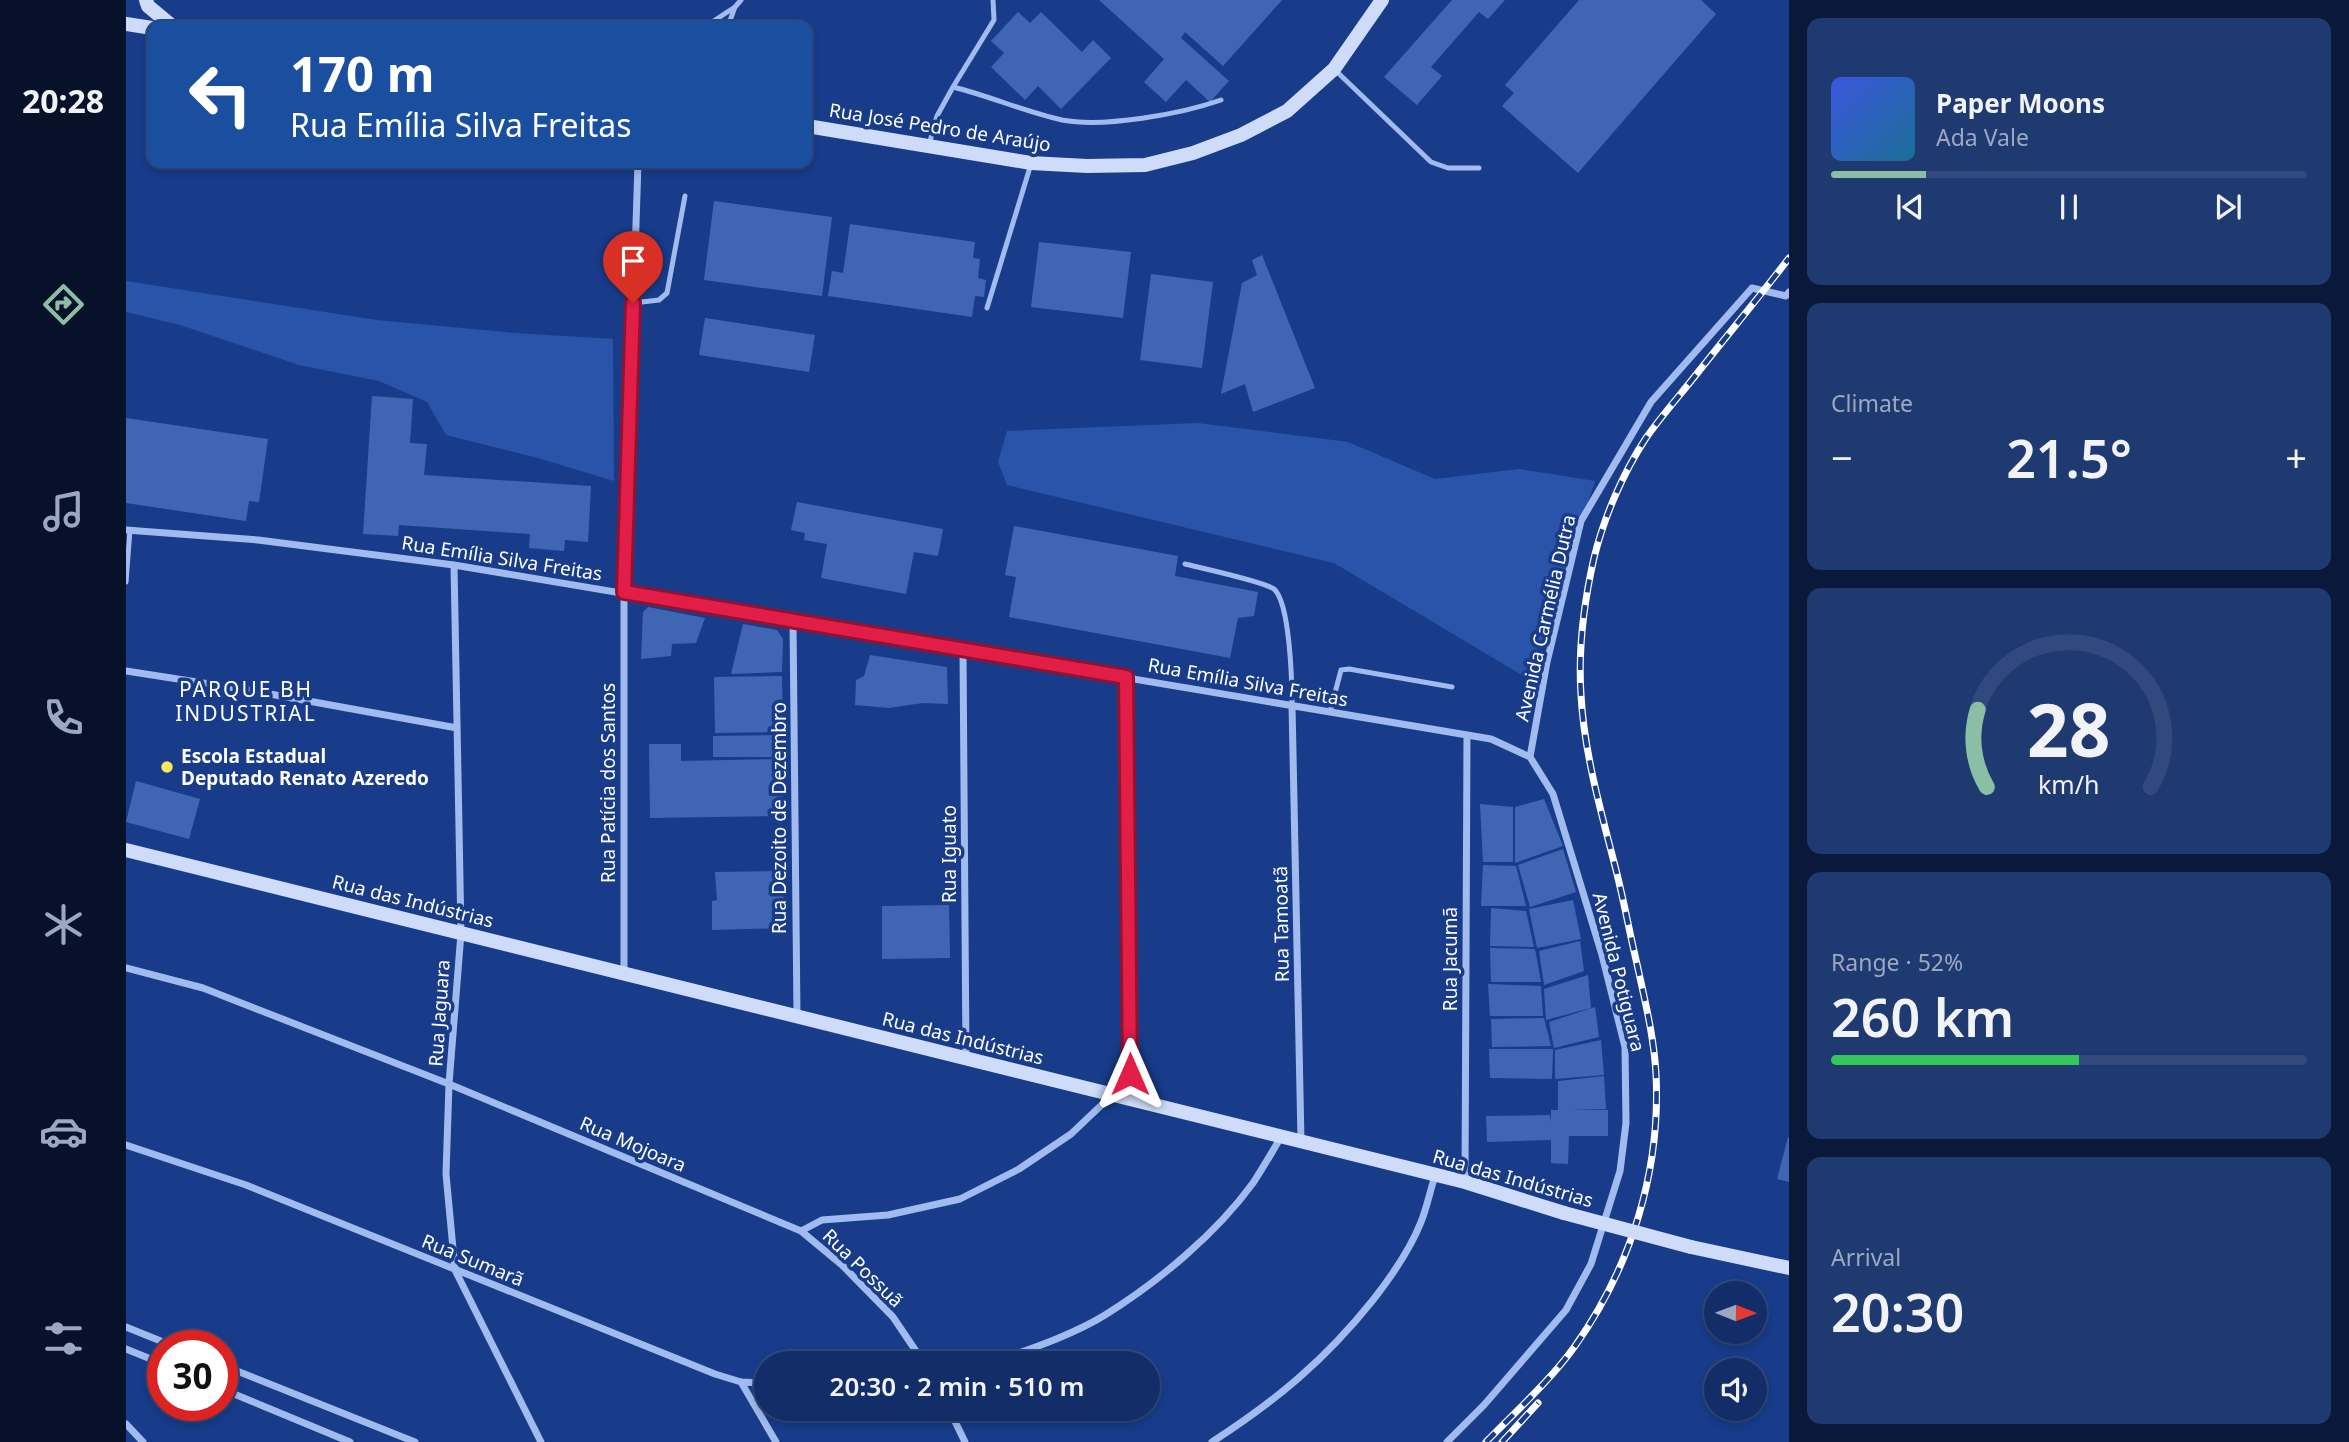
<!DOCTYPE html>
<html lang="en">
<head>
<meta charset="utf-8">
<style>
  :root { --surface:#122d68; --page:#1f3971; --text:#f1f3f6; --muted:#9ca8c0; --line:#31497c; --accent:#8abfa5 }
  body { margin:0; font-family:"Noto Sans",sans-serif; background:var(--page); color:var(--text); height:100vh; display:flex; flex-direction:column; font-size:26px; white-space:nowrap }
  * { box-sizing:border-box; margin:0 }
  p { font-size:23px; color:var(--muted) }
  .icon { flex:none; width:38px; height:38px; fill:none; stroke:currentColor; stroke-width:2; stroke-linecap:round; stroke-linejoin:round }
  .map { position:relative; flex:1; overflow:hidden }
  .drawer { display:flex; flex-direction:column; gap:18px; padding:18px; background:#0a1939; width:560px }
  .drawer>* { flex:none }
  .banner { position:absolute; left:21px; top:21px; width:665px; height:147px; border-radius:14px; box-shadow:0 4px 10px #0003,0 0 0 2px var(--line); background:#1a4fa0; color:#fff; overflow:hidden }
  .needle { width:46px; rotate:91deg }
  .controls { position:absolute; left:1578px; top:1281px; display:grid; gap:14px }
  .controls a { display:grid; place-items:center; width:63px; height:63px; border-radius:50%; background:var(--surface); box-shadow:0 4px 10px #0003,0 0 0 2px var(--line); font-size:35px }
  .speed { position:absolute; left:21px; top:1330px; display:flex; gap:14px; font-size:35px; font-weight:700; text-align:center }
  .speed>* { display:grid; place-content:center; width:91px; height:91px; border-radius:50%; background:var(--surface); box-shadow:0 4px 10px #0003,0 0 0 2px var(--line); line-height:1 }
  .speed .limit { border:10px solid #d22; background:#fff; color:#111 }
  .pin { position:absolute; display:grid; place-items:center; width:60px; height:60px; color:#fff; margin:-72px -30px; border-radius:50% 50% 50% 0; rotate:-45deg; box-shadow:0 0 7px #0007 }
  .pin .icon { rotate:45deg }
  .me { position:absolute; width:77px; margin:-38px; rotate:0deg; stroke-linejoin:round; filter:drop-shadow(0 0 5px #0008) }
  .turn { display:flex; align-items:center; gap:24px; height:147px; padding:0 28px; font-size:32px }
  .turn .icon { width:91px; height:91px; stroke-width:2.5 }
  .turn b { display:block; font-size:49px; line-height:60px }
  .big { font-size:52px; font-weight:600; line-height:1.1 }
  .drawer .widget { flex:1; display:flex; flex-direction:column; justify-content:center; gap:10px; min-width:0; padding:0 24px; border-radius:14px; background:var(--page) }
  .drawer .dial { align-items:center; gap:0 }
  .dial svg { height:182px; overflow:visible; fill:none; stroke:var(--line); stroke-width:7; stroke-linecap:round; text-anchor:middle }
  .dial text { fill:var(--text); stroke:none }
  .song { display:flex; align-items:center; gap:21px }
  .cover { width:84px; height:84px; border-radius:10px; background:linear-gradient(135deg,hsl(230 70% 55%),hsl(200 70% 35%)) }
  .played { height:7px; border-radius:4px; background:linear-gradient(90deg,var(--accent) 20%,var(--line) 20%) }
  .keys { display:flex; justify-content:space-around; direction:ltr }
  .heat { display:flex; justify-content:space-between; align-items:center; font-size:38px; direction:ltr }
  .charge { height:10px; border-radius:5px; background:linear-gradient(90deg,#34c759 52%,var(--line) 0) }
  .trip { position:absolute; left:628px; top:1351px; width:406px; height:70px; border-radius:35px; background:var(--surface); box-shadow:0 4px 10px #0003,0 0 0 2px var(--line); font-weight:600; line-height:70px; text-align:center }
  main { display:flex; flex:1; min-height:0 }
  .tabs { display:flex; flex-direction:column; width:126px; justify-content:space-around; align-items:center; background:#07122a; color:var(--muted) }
  .tabs .icon { width:49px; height:49px }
  .tabs .selected { color:var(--accent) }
  .tabs b { font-size:32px; color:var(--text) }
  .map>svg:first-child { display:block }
  .green { fill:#2a54a9 }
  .building { fill:#4066b3 }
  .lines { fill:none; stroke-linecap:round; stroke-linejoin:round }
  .lane { stroke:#a1bbee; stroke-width:5 }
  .street { stroke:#a1bbee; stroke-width:7 }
  .secondary { stroke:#cedcfa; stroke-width:14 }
  .rail-casing { stroke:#fff; stroke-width:7 }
  .rail { stroke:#183c8a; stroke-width:4.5; stroke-dasharray:13; stroke-linecap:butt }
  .secondary-bridge { stroke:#cedcfa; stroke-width:14 }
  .route-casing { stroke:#92132f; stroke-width:18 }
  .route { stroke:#e11d48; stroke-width:12 }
  .poi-dot { fill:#ffe45e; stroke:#183c8a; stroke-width:2.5 }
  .labels { text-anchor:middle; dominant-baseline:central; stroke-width:7; stroke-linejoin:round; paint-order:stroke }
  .street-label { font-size:19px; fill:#fff; stroke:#183c8a }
  .poi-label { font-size:19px; font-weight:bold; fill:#fff; stroke:#183c8a; text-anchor:start }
  .neighbourhood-label { font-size:21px; letter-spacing:2px; fill:#fff; stroke:#183c8a }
</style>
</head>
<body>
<main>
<nav class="tabs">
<b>20:28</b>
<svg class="icon selected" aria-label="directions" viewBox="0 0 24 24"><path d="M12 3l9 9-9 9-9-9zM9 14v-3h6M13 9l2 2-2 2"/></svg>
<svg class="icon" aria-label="music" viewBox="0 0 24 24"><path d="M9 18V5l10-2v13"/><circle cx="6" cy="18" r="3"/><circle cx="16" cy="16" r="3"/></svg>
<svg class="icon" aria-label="phone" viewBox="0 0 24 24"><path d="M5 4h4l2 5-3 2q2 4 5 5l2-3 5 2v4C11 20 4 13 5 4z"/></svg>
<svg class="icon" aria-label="climate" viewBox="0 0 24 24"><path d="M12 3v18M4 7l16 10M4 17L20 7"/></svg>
<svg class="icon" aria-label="car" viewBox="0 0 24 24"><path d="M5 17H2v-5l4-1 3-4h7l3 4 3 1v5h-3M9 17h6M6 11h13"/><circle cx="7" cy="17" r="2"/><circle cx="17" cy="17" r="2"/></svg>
<svg class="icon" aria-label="filters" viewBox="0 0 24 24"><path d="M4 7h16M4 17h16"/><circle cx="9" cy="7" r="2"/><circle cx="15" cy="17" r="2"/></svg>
</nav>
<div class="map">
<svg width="1663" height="1442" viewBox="0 0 1663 1442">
  <rect width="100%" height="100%" fill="#183c8a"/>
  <path class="green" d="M 0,281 L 251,320 L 389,333 L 487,339 L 488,481 L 412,458 L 320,435 L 301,402 L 253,381 L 173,365 L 54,325 L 0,312 Z
    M 1072,423 L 1222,442 L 1309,479 L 1393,469 L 1469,481 L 1404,680 L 1208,563 L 881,485 L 872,462 L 881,431 Z"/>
  <path class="building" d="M 973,0 L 1156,0 L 1097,66 L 1059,32 L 1055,38 L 1103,81 L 1084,102 L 1060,80 L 1040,102 L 1018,82 L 1038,59 Z
    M 1326,0 L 1379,0 L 1362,19 L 1353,12 L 1305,67 L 1316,76 L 1291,105 L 1258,77 Z
    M 1453,0 L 1575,0 L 1590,14 L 1452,173 L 1376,106 L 1388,93 L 1379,85 Z
    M 892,12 L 904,23 L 915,12 L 956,52 L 967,40 L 985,58 L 935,109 L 912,86 L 899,100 L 865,67 L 878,53 L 865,41 Z
    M 588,201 L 706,217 L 696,296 L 578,280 Z
    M 724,224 L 849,242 L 847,258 L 854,259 L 852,278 L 860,280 L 858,297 L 849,296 L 846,317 L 702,296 L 706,271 L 717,273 Z
    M 913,242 L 1005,252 L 997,318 L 905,307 Z
    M 1136,255 L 1189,388 L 1127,412 L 1119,384 L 1095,394 L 1116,283 L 1131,275 L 1126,260 Z
    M 1025,274 L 1087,282 L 1076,368 L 1014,360 Z
    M 579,318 L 689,335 L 683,372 L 573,355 Z
    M 246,396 L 287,399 L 284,443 L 301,444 L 298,475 L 465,486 L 462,542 L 439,540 L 438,551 L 403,548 L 404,534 L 273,525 L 272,536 L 237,534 Z
    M 0,418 L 142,439 L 133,502 L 123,501 L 120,521 L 0,503 Z
    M 671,502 L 817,529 L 812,556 L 788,552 L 780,594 L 695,578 L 701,544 L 678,540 L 679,533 L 665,530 Z
    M 888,526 L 1052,556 L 1049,576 L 1132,592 L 1128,616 L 1112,618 L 1104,658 L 883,617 L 890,577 L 879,575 Z
    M 522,607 L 579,618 L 570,643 L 546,644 L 545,656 L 515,659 L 517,612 Z
    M 617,624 L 651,630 L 657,639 L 656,672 L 605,674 Z
    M 744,655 L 821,667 L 822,704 L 797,703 L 763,708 L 729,705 L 730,680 L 738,676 Z
    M 656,676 L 657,732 L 589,733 L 588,677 Z
    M 652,735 L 652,757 L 587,757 L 587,736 Z
    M 523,744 L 555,744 L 555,761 L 656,759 L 657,816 L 524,818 Z
    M 10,781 L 74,799 L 63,839 L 0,822 Z
    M 1418,799 L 1437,846 L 1389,863 L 1389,807 Z
    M 1354,804 L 1387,807 L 1387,862 L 1357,862 Z
    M 1437,849 L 1450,892 L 1404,907 L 1392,865 Z
    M 1357,865 L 1390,866 L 1400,906 L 1355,906 Z
    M 656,871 L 659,928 L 586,930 L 586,901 L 591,900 L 589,872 Z
    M 1447,900 L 1455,939 L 1411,948 L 1403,909 Z
    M 823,905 L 824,958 L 756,959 L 756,906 Z
    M 1365,908 L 1400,911 L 1408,947 L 1364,946 Z
    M 1454,941 L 1458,971 L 1418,985 L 1413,951 Z
    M 1364,948 L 1409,949 L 1415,982 L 1365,982 Z
    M 1462,975 L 1465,1008 L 1420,1020 L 1418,989 Z
    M 1362,984 L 1415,986 L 1417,1016 L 1364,1016 Z
    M 1469,1007 L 1473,1037 L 1428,1048 L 1423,1022 Z
    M 1418,1018 L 1425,1046 L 1366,1047 L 1365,1019 Z
    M 1475,1040 L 1478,1075 L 1429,1079 L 1429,1050 Z
    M 1363,1049 L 1427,1049 L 1426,1079 L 1364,1078 Z
    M 1478,1076 L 1480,1109 L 1443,1110 L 1482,1110 L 1482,1136 L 1443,1136 L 1442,1164 L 1425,1163 L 1425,1140 L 1361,1142 L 1360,1116 L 1424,1115 L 1425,1123 L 1425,1110 L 1432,1110 L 1432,1081 Z
    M 1662,1137 L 1663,1138 L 1663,1182 L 1651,1179 Z"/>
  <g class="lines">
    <path class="lane" d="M 580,26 L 609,7 L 615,0
      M 602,26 L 609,7
      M 1208,69 L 1305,162 L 1322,168 L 1353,168
      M 827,87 L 868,20 L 867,0
      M 803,145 L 811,116 L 827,87 C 864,96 899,112 936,120 C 978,128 1055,114 1095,100
      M 507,303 L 533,300 L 541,293 L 559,196
      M 861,308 L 905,164
      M 1059,564 C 1075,568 1139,582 1148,589 C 1164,603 1166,682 1166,705
      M 0,582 L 4,530
      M 1204,712 L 1215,670 L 1223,669 L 1326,687"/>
    <path class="street" d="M 0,530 L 132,540 L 328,565 L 1365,739 L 1404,757
      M 328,565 L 335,933 L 323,1084 L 320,1174 L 329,1270 L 415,1442
      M 667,621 L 671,1016
      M 837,650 L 840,1058
      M 0,671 L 116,689 L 331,728
      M 1000,677 L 1004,1100
      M 1166,705 L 1175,1141
      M 1404,757 L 1421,662 L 1455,521 L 1525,402 L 1626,288 L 1660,296 L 1663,292
      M 0,968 L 77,988 L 323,1084 L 675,1231 L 716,1265 L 767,1317 L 798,1363
      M 498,973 L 498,592 L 512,163
      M 0,1145 L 120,1185 L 589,1374 L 615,1382 L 640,1383
      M 1339,1182 L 1341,735
      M 675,1231 L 696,1220 L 762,1215 L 834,1199 L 893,1169 L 945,1134 L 985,1096
      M 0,1327 L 47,1346
      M 0,1349 L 37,1364
      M 865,1363 C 901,1350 947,1335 979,1315 C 1032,1282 1090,1234 1127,1183 C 1137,1168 1146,1152 1155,1137
      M 96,1365 L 289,1442
      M 615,1382 L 650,1442
      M 96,1389 L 224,1442
      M 823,1409 L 839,1442
      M 0,1424 L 17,1442
      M 1086,1442 C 1151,1400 1199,1360 1247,1300 C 1265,1277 1284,1250 1295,1222 C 1301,1207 1304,1191 1309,1176
      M 1321,1442 L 1358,1405 L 1440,1310 L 1465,1264 L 1494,1171 L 1500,1123 L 1499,1047 L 1476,955 L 1427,794 L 1404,757"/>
    <path class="secondary" d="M 20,0 L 22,6 L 46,26
      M 0,24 L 26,28
      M 681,126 L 905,163 L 961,166 L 1019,165 L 1067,153 L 1115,135 L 1161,111 L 1208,69 L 1256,0
      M 0,850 L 1339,1182 L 1438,1213
      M 1565,1247 L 1663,1268"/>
    <g class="rail-casing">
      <path id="rail" d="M 1360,1442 C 1390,1411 1424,1381 1449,1346 C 1505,1267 1535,1171 1530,1074 C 1528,1037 1519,1001 1511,964 C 1503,930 1497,896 1488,862 C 1474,808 1458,751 1455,695 C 1452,650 1458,602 1468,558 C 1478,517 1497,473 1520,438 C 1536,415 1556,393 1573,371 C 1603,333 1634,296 1663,258
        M 1376,1442 L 1412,1403"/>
    </g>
    <use href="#rail" class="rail"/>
    <path class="secondary-bridge" d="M 1438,1213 L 1565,1247"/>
  </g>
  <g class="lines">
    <g class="route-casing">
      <path id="route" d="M 507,303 L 498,592 L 1000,677 L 1004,1074"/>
    </g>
    <use href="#route" class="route"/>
  </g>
  <circle class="poi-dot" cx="41" cy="767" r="7"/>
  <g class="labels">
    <g class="street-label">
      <text transform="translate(814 127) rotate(9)">Rua José Pedro de Araújo</text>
      <text transform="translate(376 558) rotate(9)">Rua Emília Silva Freitas</text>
      <text transform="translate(1419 618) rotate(-77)">Avenida Carmélia Dutra</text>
      <text transform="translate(1122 682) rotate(10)">Rua Emília Silva Freitas</text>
      <text transform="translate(482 783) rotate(-90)">Rua Patícia dos Santos</text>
      <text transform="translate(653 818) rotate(-90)">Rua Dezoito de Dezembro</text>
      <text transform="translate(823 854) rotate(-90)">Rua Iguato</text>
      <text transform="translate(287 901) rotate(14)">Rua das Indústrias</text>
      <text transform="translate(1155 924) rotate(-91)">Rua Tamoatã</text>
      <text transform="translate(1324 959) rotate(-90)">Rua Jacumã</text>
      <text transform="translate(1493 972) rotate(76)">Avenida Potiguara</text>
      <text transform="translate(313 1013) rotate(-86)">Rua Jaguara</text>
      <text transform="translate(837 1038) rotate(14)">Rua das Indústrias</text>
      <text transform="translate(507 1144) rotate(23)">Rua Mojoara</text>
      <text transform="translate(1387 1178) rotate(16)">Rua das Indústrias</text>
      <text transform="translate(347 1260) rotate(22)">Rua Sumarã</text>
      <text transform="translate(737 1268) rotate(44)">Rua Possuã</text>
    </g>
    <g class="poi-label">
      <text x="55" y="756">Escola Estadual<tspan x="55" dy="22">Deputado Renato Azeredo</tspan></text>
    </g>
    <g class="neighbourhood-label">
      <text x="120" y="689">PARQUE BH<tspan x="120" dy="24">INDUSTRIAL</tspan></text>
    </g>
  </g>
</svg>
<div class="controls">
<a><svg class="needle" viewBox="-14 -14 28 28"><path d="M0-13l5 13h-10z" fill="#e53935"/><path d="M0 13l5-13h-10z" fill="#9ca8c0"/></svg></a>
<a><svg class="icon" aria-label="sound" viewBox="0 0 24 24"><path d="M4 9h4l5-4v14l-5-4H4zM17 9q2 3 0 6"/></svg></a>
</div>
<div class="speed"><div class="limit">30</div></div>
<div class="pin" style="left:507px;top:303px;background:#d93025"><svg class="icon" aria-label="arrive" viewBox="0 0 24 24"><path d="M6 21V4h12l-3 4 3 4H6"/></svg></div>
<svg class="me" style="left:1004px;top:1074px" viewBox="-20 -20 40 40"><path d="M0-17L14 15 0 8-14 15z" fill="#e11d48" stroke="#fff" stroke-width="4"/></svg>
<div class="trip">20:30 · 2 min · 510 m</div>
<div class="banner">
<div class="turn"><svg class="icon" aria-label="left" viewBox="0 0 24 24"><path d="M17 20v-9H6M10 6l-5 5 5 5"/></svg><div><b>170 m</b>Rua Emília Silva Freitas</div></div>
</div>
</div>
<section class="drawer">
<div class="widget">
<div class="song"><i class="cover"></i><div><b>Paper Moons</b><p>Ada Vale</p></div></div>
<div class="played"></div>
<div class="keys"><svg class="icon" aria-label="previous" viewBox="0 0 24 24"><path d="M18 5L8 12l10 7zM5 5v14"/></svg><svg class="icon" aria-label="pause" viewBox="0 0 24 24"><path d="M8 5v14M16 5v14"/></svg><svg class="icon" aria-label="next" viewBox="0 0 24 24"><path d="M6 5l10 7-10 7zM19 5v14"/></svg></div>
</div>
<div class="widget"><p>Climate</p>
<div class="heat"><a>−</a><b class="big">21.5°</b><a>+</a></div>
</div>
<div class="widget dial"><svg viewBox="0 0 100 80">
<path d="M14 69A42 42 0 1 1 86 69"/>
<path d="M14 69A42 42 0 0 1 10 35" stroke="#8abfa5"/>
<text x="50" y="56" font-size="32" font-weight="700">28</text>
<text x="50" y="72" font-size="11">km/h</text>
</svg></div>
<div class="widget"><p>Range · 52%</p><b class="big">260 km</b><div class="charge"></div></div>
<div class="widget"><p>Arrival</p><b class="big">20:30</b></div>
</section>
</main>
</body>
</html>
